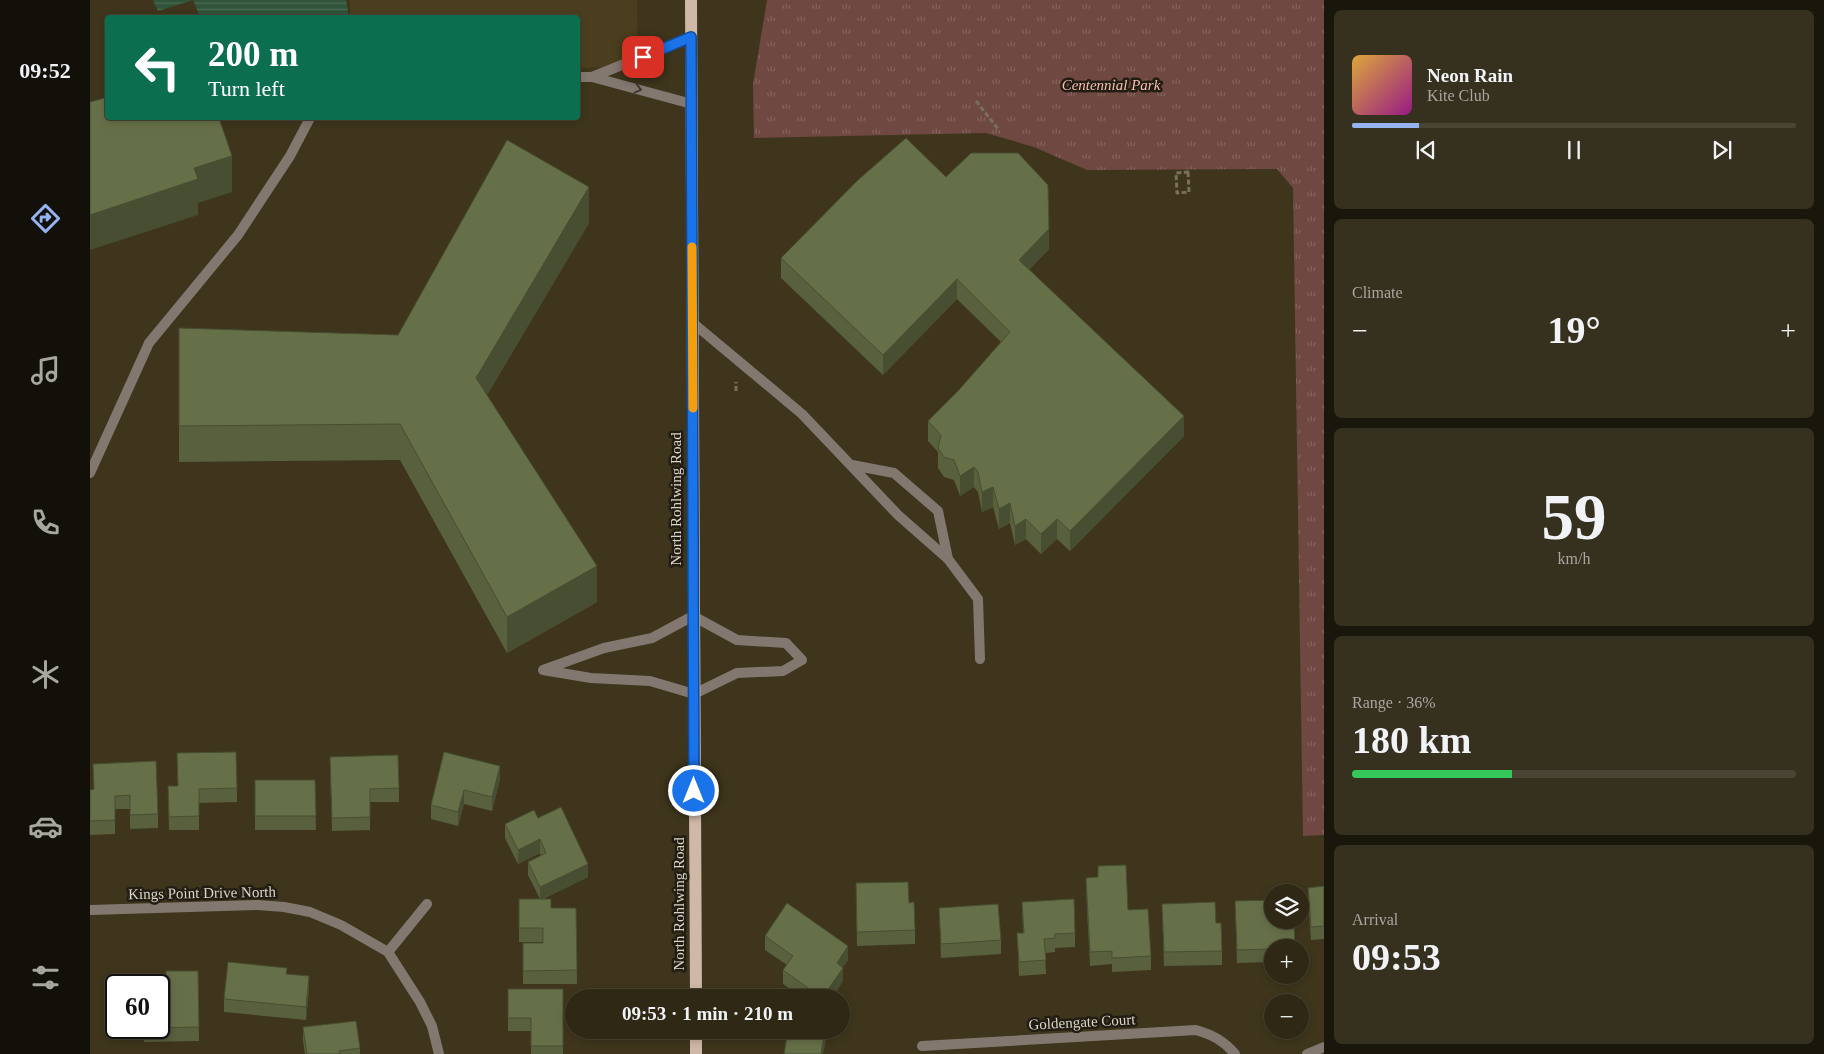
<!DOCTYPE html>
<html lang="en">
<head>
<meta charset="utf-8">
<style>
  :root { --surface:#2e2815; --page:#36301e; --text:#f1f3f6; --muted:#a7a6a0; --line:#494434; --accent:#95b2f1 }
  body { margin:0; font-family:"Times New Roman",serif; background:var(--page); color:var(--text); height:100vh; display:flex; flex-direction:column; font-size:19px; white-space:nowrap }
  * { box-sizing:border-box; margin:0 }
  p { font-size:16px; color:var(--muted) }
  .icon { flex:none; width:28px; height:28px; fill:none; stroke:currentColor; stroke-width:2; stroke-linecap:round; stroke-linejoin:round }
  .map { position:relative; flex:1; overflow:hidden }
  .panel { display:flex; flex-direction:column; gap:10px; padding:10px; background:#19160c; width:500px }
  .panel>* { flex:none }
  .hud { position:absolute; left:15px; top:15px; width:475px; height:105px; border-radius:5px; box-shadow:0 2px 8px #0003,0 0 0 1px var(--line); background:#0b6e4f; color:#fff; overflow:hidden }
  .tools { position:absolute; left:1174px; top:884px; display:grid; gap:10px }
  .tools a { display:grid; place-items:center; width:45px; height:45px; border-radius:50%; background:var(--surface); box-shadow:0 2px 8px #0003,0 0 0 1px var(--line); font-size:25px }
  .speed { position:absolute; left:15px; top:974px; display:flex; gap:10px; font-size:25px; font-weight:700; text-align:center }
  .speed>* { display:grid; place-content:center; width:65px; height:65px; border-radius:50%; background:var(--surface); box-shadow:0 2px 8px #0003,0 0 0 1px var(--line); line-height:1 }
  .speed .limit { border:2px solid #111; border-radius:8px; background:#fff; color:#111 }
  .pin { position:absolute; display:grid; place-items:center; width:42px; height:42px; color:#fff; margin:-21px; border-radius:10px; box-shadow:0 2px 8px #0006 }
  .me { position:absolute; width:55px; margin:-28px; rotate:0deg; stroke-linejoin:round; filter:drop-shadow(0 0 4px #0008) }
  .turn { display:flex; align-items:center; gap:18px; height:105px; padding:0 20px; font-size:22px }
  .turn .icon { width:65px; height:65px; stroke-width:2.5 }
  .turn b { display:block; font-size:35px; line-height:42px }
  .big { font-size:38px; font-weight:700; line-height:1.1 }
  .panel .card { flex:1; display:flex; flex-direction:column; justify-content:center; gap:8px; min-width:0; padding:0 18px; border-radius:8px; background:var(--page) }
  .panel .dial { align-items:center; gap:0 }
  .dial b { font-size:65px; line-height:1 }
  .song { display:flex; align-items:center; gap:15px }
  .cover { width:60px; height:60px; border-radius:8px; background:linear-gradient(135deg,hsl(40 70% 55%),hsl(310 70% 35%)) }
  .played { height:5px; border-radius:2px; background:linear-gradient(90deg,var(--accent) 15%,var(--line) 15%) }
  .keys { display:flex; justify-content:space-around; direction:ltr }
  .heat { display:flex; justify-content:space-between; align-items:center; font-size:28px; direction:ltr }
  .charge { height:8px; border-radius:4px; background:linear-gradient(90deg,#34c759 36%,var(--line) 0) }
  .trip { position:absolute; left:475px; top:989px; width:285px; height:50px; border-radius:25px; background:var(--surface); box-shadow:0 2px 8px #0003,0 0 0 1px var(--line); font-weight:700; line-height:50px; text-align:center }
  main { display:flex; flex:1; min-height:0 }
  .dock { display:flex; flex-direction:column; width:90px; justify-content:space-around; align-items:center; background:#121008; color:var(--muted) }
  .dock .icon { width:35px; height:35px }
  .dock .selected { color:var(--accent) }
  .dock b { font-size:22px; color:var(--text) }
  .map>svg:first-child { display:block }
  .built { fill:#4a3e1e }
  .park { fill:url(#park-tufts) }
  .water { fill:url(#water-rules) }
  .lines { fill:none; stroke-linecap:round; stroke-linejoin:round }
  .path { stroke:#78705b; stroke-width:3; stroke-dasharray:5 2.5; stroke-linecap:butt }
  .service { stroke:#837870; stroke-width:10 }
  .minor { stroke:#837870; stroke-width:10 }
  .primary { stroke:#cfb8a7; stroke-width:12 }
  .wall { fill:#58603e }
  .shaded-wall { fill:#474e32 }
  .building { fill:#667048; stroke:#474e32 }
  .oneway { stroke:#3e382e }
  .route-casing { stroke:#114b97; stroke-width:12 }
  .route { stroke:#1a73e8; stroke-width:9 }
  .slow { stroke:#f59e0b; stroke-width:9 }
  .labels { text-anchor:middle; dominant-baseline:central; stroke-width:5; stroke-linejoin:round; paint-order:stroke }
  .park-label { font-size:15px; font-style:italic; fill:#fabdb4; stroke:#211d12 }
  .street-label { font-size:15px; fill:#dbd5c7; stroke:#211d12 }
</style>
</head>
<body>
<main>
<nav class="dock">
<b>09:52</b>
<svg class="icon selected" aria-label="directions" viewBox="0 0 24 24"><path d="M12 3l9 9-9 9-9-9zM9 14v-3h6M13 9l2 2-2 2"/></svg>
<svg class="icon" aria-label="music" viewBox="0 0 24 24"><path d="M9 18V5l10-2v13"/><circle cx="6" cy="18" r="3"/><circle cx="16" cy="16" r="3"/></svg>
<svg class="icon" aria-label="phone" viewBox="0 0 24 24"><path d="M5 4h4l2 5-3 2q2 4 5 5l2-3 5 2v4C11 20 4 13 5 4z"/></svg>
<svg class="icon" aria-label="climate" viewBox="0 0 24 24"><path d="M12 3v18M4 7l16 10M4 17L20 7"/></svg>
<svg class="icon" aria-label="car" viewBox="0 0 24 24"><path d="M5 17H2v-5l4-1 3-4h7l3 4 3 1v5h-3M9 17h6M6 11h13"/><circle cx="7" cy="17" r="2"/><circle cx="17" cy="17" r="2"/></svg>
<svg class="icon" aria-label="filters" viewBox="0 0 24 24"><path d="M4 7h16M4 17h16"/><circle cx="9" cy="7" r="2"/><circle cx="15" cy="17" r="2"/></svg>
</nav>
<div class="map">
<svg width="1234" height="1054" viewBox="0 0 1234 1054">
  <defs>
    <pattern id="park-tufts" width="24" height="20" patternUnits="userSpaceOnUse" patternTransform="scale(1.25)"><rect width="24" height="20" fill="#704842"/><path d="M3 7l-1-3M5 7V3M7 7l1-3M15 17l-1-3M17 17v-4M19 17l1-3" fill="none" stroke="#84625c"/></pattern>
    <pattern id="water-rules" width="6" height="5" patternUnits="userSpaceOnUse" patternTransform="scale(1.25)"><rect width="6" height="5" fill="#305439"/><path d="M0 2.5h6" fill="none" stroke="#4d6c54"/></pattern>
  </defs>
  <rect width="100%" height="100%" fill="#3e351c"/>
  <path class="built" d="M 260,0 L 547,0 L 548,67 L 488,68 L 488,18 L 260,17 Z"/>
  <path class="park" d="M 677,0 L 1234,0 L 1234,835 L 1213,836 L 1203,188 L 1187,169 L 997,170 L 944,147 L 896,133 L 664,138 L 663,84 Z"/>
  <path class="water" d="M 63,0 L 256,0 L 259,17 L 110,17 L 103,0 L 68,11 Z"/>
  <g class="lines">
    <path class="path" d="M 886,101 L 909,130
      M 1098,172 L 1099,192 L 1087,193 L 1086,173 Z
      M 646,391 L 646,382"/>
    <path class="service" d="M 601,37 L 502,77 L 602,104
      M 488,77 L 502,77
      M 603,323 L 712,414 L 808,515 L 858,559 L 888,599 L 890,659
      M 762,465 L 804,473 L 848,511 L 858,559
      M 0,473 L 59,343 L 148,235 L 200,156 L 220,118
      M 603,616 L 647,640 L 696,643 L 712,660 L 693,671 L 647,673 L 604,694 L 560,681 L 501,678 L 453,670 L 514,648 L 562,638 Z"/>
    <path class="minor" d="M 0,910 L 168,905 L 194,907 L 220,912 L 251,925 L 298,952 L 330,1002 L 342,1026 L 349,1054
      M 298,952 L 337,904
      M 832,1046 L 1106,1030 C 1123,1035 1134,1041 1145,1054
      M 1217,1054 L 1234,1047"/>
    <path class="primary" d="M 601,0 L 606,998
      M 606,1030 L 606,1054"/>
  </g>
  <path class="wall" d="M 856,177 L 959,249 L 939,270 L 1094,436 L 980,551 L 967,539 L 951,554 L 936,539 L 925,545 L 920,523 L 909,529 L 903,507 L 892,512 L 888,492 L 884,487 L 870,496 L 864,480 L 854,477 L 848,468 L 848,452 L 838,441 L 838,421 L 868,391 L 911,342 L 872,304 L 867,299 L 793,375 L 691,278 L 691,258 Z
    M 499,223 L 397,395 L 507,602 L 417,653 L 310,460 L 89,462 L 89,364 L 308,335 Z
    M 354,752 L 410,779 L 402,811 L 374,804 L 368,826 L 341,819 L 341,805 Z
    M 3,764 L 68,814 L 68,828 L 40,829 L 40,809 L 25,809 L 25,834 L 0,835 L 0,790 L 4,789 Z
    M 240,770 L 309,788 L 309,802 L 280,802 L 280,830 L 242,831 Z
    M 165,780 L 225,780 L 226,830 L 165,830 Z
    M 78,786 L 147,788 L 147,802 L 109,803 L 109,830 L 79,830 Z
    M 448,818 L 498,877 L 453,899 L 461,908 L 486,908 L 487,984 L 433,984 L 433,943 L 453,943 L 453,942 L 429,942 L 429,899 L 450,899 L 438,875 L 438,862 L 451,856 L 450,853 L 428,864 L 415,838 L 415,824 Z
    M 1008,866 L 1038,910 L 1061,956 L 1061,970 L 1022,972 L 1022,964 L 1000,966 L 996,891 L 996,878 L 1008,877 Z
    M 1234,886 L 1234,939 L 1221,940 L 1218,901 L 1218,888 Z
    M 766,897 L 819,903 L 825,930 L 825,944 L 767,946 Z
    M 1145,901 L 1182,948 L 1182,962 L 1147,963 Z
    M 932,902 L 985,933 L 985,947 L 965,948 L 965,952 L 955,953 L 956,974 L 929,976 L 927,933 L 933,933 Z
    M 1072,904 L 1126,923 L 1132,951 L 1132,965 L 1074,966 Z
    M 849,908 L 911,940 L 911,954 L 851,958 Z
    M 675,936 L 758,960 L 753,967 L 753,981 L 742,998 L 713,998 L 693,984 L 693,970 L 697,965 L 675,950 Z
    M 108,971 L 109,1041 L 54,1042 L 54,1028 L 76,999 Z
    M 197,974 L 219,989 L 216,1020 L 134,1012 L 134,999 Z
    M 418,989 L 473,989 L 473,1054 L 441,1054 L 441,1031 L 418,1031 Z
    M 213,1027 L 270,1048 L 270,1054 L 215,1054 L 213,1041 Z"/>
  <path class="shaded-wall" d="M 142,156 L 142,192 L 108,203 L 108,215 L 0,250 L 0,215 L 104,168 Z
    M 499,187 L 499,223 L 386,414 L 386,378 Z
    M 959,229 L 959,249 L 929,280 L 929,260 Z
    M 867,279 L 867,299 L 793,375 L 793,355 Z
    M 1094,416 L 1094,436 L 980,551 L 980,531 Z
    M 884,467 L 884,487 L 870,496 L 870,476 Z
    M 903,487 L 903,507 L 892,512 L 892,492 Z
    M 920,503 L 920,523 L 909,529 L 909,509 Z
    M 936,519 L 936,539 L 925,545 L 925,526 Z
    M 967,519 L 967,539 L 951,554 L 951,534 Z
    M 507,566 L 507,602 L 417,653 L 417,617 Z
    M 410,766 L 410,779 L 402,811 L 402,797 Z
    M 374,790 L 374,804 L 368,826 L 368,812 Z
    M 450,839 L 450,853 L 428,864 L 428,850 Z
    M 498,864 L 498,877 L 450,900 L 450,887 Z
    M 758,946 L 758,960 L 747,976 L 747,963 Z
    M 753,968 L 753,981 L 742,998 L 732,998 Z
    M 219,976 L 219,989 L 216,1020 L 216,1007 Z
    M 735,1030 L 736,1041 L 733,1054 L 731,1054 Z"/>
  <path class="building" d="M 18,97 L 18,118 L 129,118 L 142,156 L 104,168 L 108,179 L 0,215 L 0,102 Z
    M 816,138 L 856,177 L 881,153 L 928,153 L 958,185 L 959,229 L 929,260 L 1094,416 L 980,531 L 967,519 L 951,534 L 936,519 L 925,526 L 920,503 L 909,509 L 903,487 L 892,492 L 888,472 L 884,467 L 870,476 L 864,460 L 854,457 L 848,448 L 851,435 L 838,421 L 868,391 L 920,332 L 867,279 L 793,355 L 691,258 L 768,180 Z
    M 417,140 L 499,187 L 386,378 L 507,566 L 417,617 L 310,424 L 89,426 L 89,328 L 308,335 Z
    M 146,752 L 147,788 L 109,789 L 109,816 L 79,817 L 78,786 L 88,786 L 87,753 Z
    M 354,752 L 410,766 L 402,797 L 374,790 L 368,812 L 341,805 Z
    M 308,755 L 309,788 L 280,789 L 280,817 L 242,818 L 240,757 Z
    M 66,761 L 68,814 L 40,815 L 40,795 L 25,796 L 25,820 L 0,821 L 0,790 L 4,789 L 3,764 Z
    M 165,780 L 225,780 L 226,816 L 165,816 Z
    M 471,807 L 498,864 L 450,887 L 438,862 L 456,853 L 450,839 L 428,850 L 415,824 L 444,810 L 448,818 Z
    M 1036,865 L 1038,910 L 1058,909 L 1061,956 L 1022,958 L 1022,951 L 1000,952 L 996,878 L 1008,877 L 1008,866 Z
    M 818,882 L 819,903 L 824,902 L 825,930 L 767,932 L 766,883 Z
    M 1234,886 L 1234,926 L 1221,927 L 1218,888 Z
    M 429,899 L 461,899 L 461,908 L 486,908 L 487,970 L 433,971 L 433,943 L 453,943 L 453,928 L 429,928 Z
    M 984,899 L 985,933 L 965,934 L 965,938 L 954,939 L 956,960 L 929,962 L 927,933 L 934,933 L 932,902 Z
    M 1182,900 L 1182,920 L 1204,920 L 1205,948 L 1182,948 L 1182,949 L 1147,950 L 1145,901 Z
    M 1125,902 L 1126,923 L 1131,923 L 1132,951 L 1074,952 L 1072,904 Z
    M 697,903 L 758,946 L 747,963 L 753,968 L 732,998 L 693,970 L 703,956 L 675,936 Z
    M 908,904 L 911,940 L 851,944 L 849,908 Z
    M 138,962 L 197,968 L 196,974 L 219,976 L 216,1007 L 134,999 Z
    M 76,971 L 108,971 L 109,1027 L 54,1028 L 69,1028 L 69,999 L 76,999 Z
    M 418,989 L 473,989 L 473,1046 L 441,1046 L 441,1018 L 418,1018 Z
    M 266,1021 L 270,1048 L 249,1051 L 250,1054 L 217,1054 L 213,1027 Z
    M 698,1030 L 735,1030 L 731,1054 L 694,1054 Z"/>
  <defs><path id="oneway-chevron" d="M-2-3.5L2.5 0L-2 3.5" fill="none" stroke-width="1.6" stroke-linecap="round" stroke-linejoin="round" transform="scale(1.25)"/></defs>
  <use class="oneway" href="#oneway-chevron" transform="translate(548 89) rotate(15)"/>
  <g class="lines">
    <g class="route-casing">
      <path id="route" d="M 553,57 L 601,37 L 604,791"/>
    </g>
    <use href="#route" class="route"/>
    <path class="slow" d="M 602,247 L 603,408"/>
  </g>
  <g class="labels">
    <g class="park-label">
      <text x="1021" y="85">Centennial Park</text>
    </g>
    <g class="street-label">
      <text transform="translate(586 499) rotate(-90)">North Rohlwing Road</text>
      <text transform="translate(112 893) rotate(-1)">Kings Point Drive North</text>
      <text transform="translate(589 904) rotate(-90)">North Rohlwing Road</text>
      <text transform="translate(992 1022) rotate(-3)">Goldengate Court</text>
    </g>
  </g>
</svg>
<div class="tools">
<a><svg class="icon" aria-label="layers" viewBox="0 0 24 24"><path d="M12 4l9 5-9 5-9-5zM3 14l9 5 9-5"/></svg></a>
<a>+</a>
<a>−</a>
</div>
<div class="speed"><div class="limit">60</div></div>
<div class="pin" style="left:553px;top:57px;background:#d93025"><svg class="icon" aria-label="arrive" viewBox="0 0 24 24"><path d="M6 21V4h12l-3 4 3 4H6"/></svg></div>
<svg class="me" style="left:604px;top:791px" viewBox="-20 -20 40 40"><circle r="17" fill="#1a73e8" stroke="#fff" stroke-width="3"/><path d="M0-11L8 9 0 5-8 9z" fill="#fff"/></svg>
<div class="trip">09:53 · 1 min · 210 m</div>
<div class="hud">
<div class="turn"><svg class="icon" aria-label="left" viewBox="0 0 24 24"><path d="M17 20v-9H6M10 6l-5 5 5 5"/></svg><div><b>200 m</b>Turn left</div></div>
</div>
</div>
<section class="panel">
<div class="card">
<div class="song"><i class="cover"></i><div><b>Neon Rain</b><p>Kite Club</p></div></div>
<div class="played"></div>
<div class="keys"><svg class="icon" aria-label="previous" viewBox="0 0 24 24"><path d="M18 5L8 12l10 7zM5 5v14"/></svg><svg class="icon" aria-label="pause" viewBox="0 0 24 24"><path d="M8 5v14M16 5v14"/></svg><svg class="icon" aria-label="next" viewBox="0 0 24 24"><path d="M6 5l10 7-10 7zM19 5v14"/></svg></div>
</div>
<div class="card"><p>Climate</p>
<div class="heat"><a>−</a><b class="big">19°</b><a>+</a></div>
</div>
<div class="card dial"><b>59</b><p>km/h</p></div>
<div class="card"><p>Range · 36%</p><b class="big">180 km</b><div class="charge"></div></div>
<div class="card"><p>Arrival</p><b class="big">09:53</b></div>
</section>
</main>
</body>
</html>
